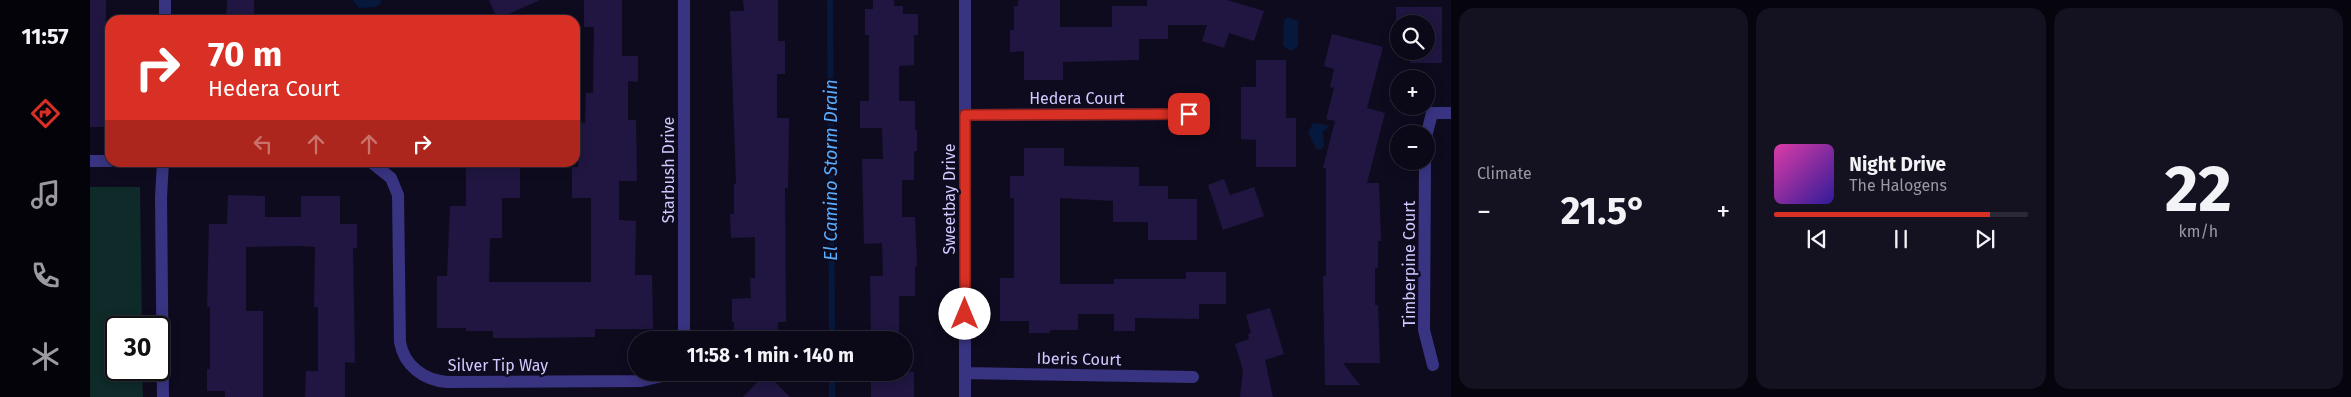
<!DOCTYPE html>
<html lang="en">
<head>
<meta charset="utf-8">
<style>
  :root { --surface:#0b0817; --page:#141120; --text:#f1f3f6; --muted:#9a9aa1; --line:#2b2936; --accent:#d93025 }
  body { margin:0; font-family:"Fira Sans",sans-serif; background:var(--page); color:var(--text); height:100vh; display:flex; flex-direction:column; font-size:19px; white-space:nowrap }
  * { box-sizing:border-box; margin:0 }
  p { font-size:16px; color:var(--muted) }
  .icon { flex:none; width:28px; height:28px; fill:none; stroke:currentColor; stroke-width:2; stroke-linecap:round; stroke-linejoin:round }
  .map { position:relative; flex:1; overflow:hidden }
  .panel { display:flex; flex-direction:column; gap:8px; padding:8px; background:#06040d; width:900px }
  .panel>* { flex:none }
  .banner { position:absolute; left:15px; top:15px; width:475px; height:152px; border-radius:15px; box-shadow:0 2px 12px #0003,0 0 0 1px var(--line); background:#d93025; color:#fff; overflow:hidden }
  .fabs { position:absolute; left:1300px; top:15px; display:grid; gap:10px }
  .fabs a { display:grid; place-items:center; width:45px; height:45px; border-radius:50%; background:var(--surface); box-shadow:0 2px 12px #0003,0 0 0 1px var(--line); font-size:25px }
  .speed { position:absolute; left:15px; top:316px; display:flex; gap:10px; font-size:25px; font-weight:700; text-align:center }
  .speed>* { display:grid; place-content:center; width:65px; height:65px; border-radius:50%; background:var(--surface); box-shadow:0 2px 12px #0003,0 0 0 1px var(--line); line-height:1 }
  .speed .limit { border:2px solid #111; border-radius:8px; background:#fff; color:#111 }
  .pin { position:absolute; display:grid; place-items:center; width:42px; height:42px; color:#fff; margin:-21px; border-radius:10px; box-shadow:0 2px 8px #0006 }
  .me { position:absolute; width:55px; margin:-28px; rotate:0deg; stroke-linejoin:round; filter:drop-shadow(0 0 4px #0008) }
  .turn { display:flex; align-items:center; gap:18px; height:105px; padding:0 20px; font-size:22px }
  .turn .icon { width:65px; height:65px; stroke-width:2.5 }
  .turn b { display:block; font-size:35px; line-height:42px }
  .lanes { display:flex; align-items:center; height:48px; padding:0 20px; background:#0003; justify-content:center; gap:25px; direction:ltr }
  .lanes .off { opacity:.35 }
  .big { font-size:38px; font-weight:700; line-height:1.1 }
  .panel .tile { flex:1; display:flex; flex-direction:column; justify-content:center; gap:8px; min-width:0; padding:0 18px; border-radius:15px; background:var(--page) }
  .panel .dial { align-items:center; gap:0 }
  .dial b { font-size:65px; line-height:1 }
  .song { display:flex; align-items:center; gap:15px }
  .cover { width:60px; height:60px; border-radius:8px; background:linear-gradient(135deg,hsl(320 70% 55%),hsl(250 70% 35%)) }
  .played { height:5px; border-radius:2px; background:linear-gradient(90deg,var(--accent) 85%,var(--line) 85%) }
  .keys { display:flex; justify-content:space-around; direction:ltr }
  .heat { display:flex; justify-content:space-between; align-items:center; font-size:28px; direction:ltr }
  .panel .tiles { flex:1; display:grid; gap:8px; grid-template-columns:repeat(3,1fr) }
  .trip { position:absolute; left:538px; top:331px; width:285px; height:50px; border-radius:25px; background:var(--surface); box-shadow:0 2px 12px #0003,0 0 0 1px var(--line); font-weight:700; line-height:50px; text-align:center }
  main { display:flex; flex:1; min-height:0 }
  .menu { display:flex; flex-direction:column; width:90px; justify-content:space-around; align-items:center; background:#040309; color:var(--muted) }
  .menu .icon { width:35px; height:35px }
  .menu .on { color:var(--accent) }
  .menu b { font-size:22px; color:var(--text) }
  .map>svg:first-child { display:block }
  .green { fill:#0e2a29 }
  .water { fill:#06193d }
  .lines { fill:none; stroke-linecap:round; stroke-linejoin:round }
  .stream { stroke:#06193d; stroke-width:6 }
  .building { fill:#201641 }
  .minor { stroke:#383481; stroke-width:12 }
  .tertiary { stroke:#383481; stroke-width:12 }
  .route-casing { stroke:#8d1f18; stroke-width:12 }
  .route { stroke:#d93025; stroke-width:9 }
  .labels { text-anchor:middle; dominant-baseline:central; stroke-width:5; stroke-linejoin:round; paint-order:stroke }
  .street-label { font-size:16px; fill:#d1caff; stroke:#0f0b1f }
  .water-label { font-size:18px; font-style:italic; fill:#58adff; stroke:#0f0b1f }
</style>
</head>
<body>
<main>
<nav class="menu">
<b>11:57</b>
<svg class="icon on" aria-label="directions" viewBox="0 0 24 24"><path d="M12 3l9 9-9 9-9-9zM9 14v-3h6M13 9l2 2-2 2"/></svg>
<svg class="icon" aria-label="music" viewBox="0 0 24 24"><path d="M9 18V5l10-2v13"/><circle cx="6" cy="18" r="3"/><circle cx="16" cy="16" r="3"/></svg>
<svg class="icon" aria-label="phone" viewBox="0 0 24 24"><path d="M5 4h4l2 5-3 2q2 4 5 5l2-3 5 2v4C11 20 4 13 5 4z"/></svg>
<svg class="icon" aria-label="climate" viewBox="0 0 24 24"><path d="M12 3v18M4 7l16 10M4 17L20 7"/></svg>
</nav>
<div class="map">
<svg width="1361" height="397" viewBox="0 0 1361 397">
  <rect width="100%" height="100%" fill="#0f0b1f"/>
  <path class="green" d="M 0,187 L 50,187 L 52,327 L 26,328 L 26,370 L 52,370 L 53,397 L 0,397 Z"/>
  <path class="water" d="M 263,0 L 291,0 L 291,3 L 286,7 L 269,8 Z
    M 1197,17 L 1208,21 L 1208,46 L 1201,51 L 1193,46 L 1194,21 Z
    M 1223,123 L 1237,125 L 1238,128 L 1233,131 L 1234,146 L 1231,149 L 1227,150 L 1218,133 Z"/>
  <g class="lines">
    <path class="stream" d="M 740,0 L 742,340
      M 742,372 L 742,397"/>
  </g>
  <path class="building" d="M 0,0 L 16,0 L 16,23 L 20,23 L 20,98 L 16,98 L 16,127 L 0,127 Z
    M 137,0 L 164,0 L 164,20 L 136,20 Z
    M 399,0 L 450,0 L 407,19 Z
    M 494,0 L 532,0 L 532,56 L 548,56 L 548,82 L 538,81 L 538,120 L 546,120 L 547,181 L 529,181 L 529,220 L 546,221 L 545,275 L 562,275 L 563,329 L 505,329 L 505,337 L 434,338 L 403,338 L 403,331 L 376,331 L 376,328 L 347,328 L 347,276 L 357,276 L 360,206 L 376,206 L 376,167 L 393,167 L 393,162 L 430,162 L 430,198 L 412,198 L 412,238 L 400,238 L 399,282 L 501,282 L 501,198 L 482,198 L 482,167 L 488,167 L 488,122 L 495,123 L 496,93 L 503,93 L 504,27 L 494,27 Z
    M 653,0 L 688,0 L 688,41 L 695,41 L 695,74 L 687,74 L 687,118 L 699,118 L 698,188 L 695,188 L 696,322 L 688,322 L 688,340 L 644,340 L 644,322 L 642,322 L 642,299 L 661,298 L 660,278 L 665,278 L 665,237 L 641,238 L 640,214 L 644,214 L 644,184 L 646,184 L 640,11 L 654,11 Z
    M 783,0 L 804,0 L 804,6 L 813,6 L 813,14 L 828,14 L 828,35 L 824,35 L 824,65 L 809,66 L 809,101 L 825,101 L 825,130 L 827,130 L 827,151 L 824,151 L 824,180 L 812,180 L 812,217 L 825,217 L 827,266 L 825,266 L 825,296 L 809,296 L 809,340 L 781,340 L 780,276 L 793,276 L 792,243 L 774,244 L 772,159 L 793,159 L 792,128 L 770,128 L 770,101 L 779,101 L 779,35 L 775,35 L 775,9 L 783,9 Z
    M 928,0 L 970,0 L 970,27 L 1022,27 L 1022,6 L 1057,6 L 1057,0 L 1137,0 L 1174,11 L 1164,41 L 1139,33 L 1134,48 L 1112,41 L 1117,25 L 1078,25 L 1078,39 L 1049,39 L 1049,60 L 973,62 L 973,80 L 934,80 L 934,51 L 920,52 L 920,30 L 924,30 L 924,6 L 928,6 Z
    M 1306,7 L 1352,7 L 1352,63 L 1320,63 L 1320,51 L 1336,51 L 1336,24 L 1309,24 L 1309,44 L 1306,44 Z
    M 1242,34 L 1293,47 L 1277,108 L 1295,113 L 1277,183 L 1289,183 L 1291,241 L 1288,241 L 1288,268 L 1285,268 L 1285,305 L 1288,305 L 1290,363 L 1253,363 L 1270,385 L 1235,385 L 1233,276 L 1236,276 L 1236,168 L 1233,168 L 1245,121 L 1236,119 L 1244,88 L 1240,87 L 1244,69 L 1234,66 Z
    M 1166,60 L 1196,60 L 1196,118 L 1206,118 L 1206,167 L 1166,167 L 1166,140 L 1151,139 L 1151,87 L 1166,87 Z
    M 934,148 L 974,148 L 974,166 L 1049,167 L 1049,186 L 1078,186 L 1078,199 L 1107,199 L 1107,240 L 1058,240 L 1058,222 L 1023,222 L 1023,201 L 970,198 L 970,284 L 1024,284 L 1024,279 L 1096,279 L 1096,272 L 1136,272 L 1136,304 L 1109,304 L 1109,319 L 1045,318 L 1045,331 L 1024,331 L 1024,314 L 988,314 L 988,330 L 960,330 L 960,333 L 939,333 L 939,321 L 910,321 L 910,278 L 924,278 L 924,198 L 920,198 L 920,176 L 934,176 Z
    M 1134,179 L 1140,195 L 1164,187 L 1174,216 L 1133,230 L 1118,185 Z
    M 138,195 L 175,196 L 175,217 L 211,217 L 211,196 L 250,196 L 250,224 L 267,224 L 267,248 L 263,248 L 265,363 L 255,362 L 255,397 L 215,397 L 216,371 L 228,371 L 228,307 L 224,307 L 225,247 L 211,246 L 156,247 L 156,311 L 173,311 L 173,397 L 135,397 L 135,391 L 117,391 L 117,369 L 120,369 L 120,307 L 117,307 L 119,224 L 137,224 Z
    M 1180,308 L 1194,354 L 1175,360 L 1183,397 L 1150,397 L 1153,370 L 1145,344 L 1159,339 L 1158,334 L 1161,333 L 1156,315 Z
    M 677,372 L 684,372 L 685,382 L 700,397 L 653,397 Z
    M 781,372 L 824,372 L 824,397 L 781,397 Z"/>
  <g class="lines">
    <path class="minor" d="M 75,0 L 75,20
      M 875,0 L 875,397
      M 875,115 L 1099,114
      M 1336,137 L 1342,113 L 1361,113
      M 1335,161 L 1334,330 L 1343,365
      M 281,162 L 301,178 L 308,195 L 310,342 C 314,366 334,380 357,382 L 551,381 L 572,376 L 577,372
      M 594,340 L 594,0
      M 875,373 L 1103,377"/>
    <path class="tertiary" d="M 0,161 L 20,161
      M 73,397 L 71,197 L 73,162"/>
  </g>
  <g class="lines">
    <g class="route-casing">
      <path id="route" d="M 875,314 L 875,115 L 1099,114"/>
    </g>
    <use href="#route" class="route"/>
  </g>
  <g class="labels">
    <g class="street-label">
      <text x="987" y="98">Hedera Court</text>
      <text transform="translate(578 170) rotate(-90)">Starbush Drive</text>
      <text transform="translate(859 199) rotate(-90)">Sweetbay Drive</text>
      <text transform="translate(1319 264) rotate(-90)">Timberpine Court</text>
      <text transform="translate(989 359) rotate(1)">Iberis Court</text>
      <text x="408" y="365">Silver Tip Way</text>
    </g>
    <g class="water-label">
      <text transform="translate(741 170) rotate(-90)">El Camino Storm Drain</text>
    </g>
  </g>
</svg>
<div class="fabs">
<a><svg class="icon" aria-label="search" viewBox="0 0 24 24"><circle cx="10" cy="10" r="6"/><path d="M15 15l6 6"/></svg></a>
<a>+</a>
<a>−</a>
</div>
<div class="speed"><div class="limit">30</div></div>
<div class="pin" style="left:1099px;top:114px;background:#d93025"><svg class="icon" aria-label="arrive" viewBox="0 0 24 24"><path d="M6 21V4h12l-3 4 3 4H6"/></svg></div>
<svg class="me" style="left:875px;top:314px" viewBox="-20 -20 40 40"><circle r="19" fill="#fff"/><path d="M0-13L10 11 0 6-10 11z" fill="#d93025"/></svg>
<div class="trip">11:58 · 1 min · 140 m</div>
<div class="banner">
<div class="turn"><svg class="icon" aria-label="right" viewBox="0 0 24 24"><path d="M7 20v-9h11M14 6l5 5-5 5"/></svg><div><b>70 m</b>Hedera Court</div></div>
<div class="lanes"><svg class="icon off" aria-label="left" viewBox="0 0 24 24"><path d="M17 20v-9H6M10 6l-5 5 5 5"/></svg><svg class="icon off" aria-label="ahead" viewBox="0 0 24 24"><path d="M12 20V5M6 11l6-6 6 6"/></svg><svg class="icon off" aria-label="ahead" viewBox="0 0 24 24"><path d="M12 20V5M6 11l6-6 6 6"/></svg><svg class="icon" aria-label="right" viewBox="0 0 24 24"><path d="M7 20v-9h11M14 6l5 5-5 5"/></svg></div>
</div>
</div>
<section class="panel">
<div class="tiles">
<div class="tile"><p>Climate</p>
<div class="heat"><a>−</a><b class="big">21.5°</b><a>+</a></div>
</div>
<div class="tile">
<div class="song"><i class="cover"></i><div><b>Night Drive</b><p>The Halogens</p></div></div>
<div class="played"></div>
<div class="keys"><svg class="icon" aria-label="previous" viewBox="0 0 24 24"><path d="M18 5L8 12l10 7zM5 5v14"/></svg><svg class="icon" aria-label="pause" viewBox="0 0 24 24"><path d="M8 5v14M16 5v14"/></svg><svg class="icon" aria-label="next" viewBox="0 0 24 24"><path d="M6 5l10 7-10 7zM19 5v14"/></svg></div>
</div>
<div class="tile dial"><b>22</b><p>km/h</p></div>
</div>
</section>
</main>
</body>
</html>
